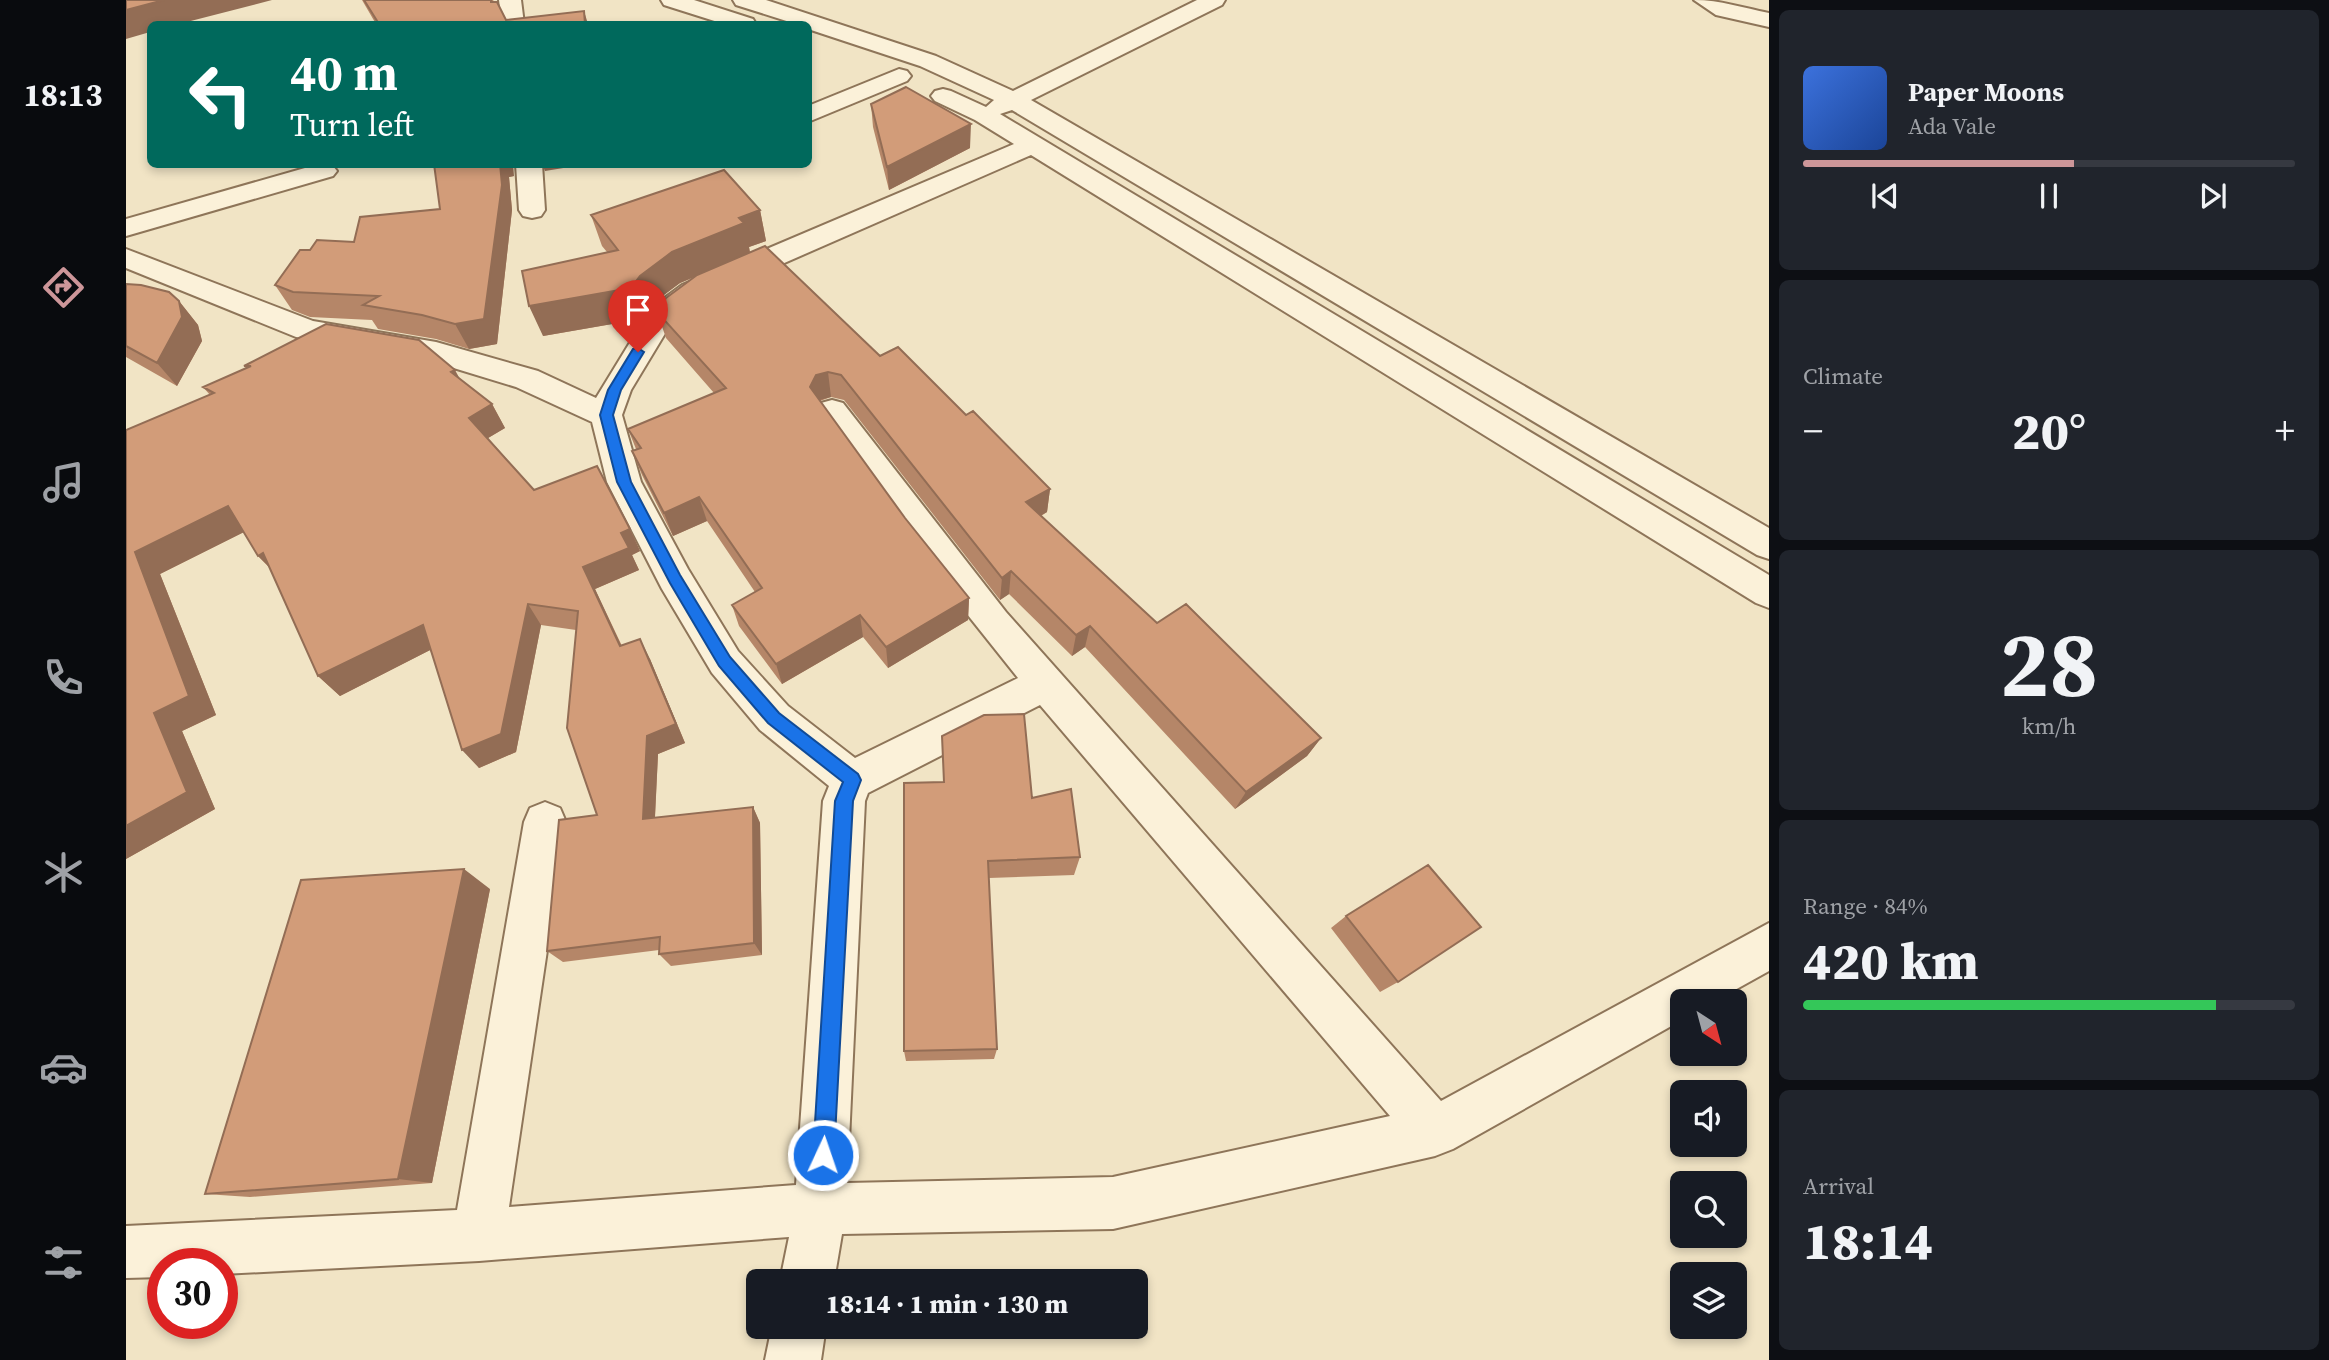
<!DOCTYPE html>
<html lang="en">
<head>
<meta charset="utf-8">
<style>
  :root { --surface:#171b24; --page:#20242c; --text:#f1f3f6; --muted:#9ea1a6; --line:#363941; --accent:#cd9699 }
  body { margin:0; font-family:"Source Serif 4",serif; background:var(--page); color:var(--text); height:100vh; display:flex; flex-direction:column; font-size:26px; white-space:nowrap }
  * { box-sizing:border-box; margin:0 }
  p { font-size:23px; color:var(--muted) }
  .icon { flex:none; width:38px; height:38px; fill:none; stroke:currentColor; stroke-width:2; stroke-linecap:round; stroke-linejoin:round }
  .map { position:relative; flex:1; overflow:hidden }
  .drawer { display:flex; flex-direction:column; gap:10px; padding:10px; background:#0d0f14; width:560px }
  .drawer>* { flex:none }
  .hud { position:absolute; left:21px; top:21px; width:665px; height:147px; border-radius:10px; box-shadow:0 4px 10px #0003; background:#00695c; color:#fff; overflow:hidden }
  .needle { width:46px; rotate:144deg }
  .buttons { position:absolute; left:1544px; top:989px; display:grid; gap:14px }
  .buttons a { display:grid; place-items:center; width:77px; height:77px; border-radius:10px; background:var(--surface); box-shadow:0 4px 10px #0003; font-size:35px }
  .speed { position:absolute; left:21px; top:1248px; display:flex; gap:14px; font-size:35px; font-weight:700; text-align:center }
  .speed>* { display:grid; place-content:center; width:91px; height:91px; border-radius:50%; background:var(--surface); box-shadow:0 4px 10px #0003; line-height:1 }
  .speed .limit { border:10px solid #d22; background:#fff; color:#111 }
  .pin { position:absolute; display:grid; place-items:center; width:60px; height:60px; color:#fff; margin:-72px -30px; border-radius:50% 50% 50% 0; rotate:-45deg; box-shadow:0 0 7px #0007 }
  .pin .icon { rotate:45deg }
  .me { position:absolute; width:77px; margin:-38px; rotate:3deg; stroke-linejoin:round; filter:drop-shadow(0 0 5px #0008) }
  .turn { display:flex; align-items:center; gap:24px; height:147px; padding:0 28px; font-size:32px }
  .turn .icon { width:91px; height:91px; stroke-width:2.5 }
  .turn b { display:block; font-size:49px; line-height:60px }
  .big { font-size:52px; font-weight:800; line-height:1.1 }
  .drawer .widget { flex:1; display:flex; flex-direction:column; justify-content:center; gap:10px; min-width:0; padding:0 24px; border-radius:10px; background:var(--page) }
  .drawer .dial { align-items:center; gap:0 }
  .dial b { font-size:91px; line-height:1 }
  .song { display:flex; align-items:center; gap:21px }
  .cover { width:84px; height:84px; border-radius:10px; background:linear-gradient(135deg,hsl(220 70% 55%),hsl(220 70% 35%)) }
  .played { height:7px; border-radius:4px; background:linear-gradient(90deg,var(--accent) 55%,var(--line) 55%) }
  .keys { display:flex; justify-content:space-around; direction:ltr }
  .heat { display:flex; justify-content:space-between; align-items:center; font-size:38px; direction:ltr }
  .charge { height:10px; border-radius:5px; background:linear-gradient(90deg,#34c759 84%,var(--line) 0) }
  .trip { position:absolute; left:620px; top:1269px; width:402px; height:70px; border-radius:10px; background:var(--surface); box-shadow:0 4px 10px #0003; font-weight:800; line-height:70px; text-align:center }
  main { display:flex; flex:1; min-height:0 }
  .tabs { display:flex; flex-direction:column; width:126px; justify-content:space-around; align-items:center; background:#090b0e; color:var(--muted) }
  .tabs .icon { width:49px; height:49px }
  .tabs .active { color:var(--accent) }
  .tabs b { font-size:32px; color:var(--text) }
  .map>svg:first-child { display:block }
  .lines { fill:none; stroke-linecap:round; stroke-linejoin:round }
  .minor-casing { stroke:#8e7559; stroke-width:4 }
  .minor { fill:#fbf1d9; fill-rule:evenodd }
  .wall { fill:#b58668 }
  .shaded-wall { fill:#936d55 }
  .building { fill:#d29c79; stroke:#936d55; stroke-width:2 }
  .route { fill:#1a73e8; stroke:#114b97; stroke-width:2 }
</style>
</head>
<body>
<main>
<nav class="tabs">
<b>18:13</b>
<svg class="icon active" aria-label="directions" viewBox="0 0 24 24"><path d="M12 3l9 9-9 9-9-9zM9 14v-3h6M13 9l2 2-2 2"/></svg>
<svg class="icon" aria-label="music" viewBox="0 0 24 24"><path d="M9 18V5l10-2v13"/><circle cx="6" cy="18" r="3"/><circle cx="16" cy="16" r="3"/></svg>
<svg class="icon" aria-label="phone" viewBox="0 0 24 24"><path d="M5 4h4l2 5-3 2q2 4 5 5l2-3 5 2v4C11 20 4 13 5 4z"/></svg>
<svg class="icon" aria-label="climate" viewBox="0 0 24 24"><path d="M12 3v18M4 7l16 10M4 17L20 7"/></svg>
<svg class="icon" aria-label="car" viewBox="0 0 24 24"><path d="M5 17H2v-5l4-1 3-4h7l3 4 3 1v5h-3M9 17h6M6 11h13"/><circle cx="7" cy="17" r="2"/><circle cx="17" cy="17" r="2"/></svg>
<svg class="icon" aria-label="filters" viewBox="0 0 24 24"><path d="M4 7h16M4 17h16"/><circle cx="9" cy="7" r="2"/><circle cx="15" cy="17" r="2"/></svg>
</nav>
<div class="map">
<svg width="1643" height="1360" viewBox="0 0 1643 1360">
  <rect width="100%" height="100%" fill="#f1e4c5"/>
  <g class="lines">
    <g class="minor-casing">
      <path id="minor" d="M 373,0 L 395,0 L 398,24 L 376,24 Z
        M 535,0 L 568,0 L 627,19 L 630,24 L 598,24 L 538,5 Z
        M 607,0 L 640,0 L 810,56 L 887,91 L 1071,0 L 1099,0 L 1096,5 L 905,100 L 1643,528 L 1643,559 L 1631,555 L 886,110 L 874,114 L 1643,575 L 1643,608 L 1630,603 L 905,155 L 576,299 L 546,322 L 505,390 L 496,415 L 515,482 L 562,569 L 612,651 L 662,706 L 729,758 L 892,678 L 782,540 L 695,419 L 690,411 L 695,403 L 706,400 L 717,403 L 880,612 L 1315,1101 L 1643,923 L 1643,971 L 1589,1001 L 1556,1001 L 1556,1020 L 1327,1149 L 1309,1156 L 987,1229 L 716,1234 L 708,1281 L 654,1281 L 663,1237 L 353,1261 L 96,1274 L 96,1264 L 37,1264 L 37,1277 L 0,1278 L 0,1226 L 331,1210 L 398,822 L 404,808 L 419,802 L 434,808 L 440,822 L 383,1207 L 670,1185 L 697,801 L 703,786 L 634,730 L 586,673 L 536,589 L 481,482 L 466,422 L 390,387 L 308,362 L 170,337 L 0,268 L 0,249 L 187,321 L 310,342 L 412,371 L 470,398 L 525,308 L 556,285 L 888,144 L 849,120 L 809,101 L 805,96 L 809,91 L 817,89 L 825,91 L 860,107 L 868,100 L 794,66 L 682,29 L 682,24 L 670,24 L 610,5 ZM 914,705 L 1264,1116 L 987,1177 L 721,1183 L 739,801 L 742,793 Z
        M 1568,0 C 1595,0 1617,8 1643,13 L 1643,27 L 1590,15 Z
        M 773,69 L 781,71 L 785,76 L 781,81 L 682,122 L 682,106 Z
        M 193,164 L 207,166 L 211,171 L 207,176 L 0,236 L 0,219 Z
        M 390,164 L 416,164 L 419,210 L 415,216 L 406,218 L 397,216 L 393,210 Z
        M 646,1326 L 700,1326 L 695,1360 L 639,1360 Z"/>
    </g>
    <use href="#minor" class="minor"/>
  </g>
  <path class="wall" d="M 236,0 L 367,0 L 380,20 L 462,24 L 250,24 Z
    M 745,104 L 844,148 L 763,190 L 747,127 Z
    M 308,164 L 388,176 L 383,177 L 386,210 L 371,344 L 343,349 L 310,339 L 252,329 L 246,320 L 184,317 L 166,310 L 149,285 L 184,250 L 228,242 L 314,209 Z
    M 634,210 L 640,241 L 623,247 L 624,253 L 754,356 L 840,415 L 924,489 L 921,512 L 915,516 L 1031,623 L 1195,738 L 1181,756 L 1109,809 L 959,647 L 946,656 L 883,594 L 874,600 L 718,400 L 705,397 L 694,401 L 779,518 L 843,598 L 842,620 L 762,668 L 737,637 L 656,684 L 613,626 L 606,605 L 629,592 L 581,521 L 547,536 L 516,475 L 506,451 L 510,449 L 502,429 L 588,393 L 540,338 L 531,312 L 569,277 L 554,283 L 523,306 L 515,319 L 417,336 L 481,252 L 476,246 L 465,215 Z
    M 0,284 L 53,301 L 72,325 L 76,341 L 51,386 L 0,357 Z
    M 118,366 L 334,379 L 366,404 L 379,428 L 362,438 L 408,490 L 504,529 L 514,551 L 506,555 L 513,570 L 469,589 L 496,646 L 524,659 L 559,743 L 532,754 L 529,818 L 627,807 L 634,823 L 636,955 L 545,966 L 533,954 L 533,950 L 437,962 L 421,951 L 471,815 L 450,630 L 415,625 L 390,752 L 353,768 L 304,650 L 214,696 L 192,676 L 144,568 L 132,556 L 118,532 L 34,574 L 90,715 L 56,731 L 89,809 L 0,859 L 0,430 L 84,395 L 77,387 L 120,368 Z
    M 816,736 L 906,798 L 954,857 L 948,875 L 863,878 L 871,1049 L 868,1059 L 780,1061 L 778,1051 L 818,782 Z
    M 364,889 L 306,1183 L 124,1197 L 79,1194 Z
    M 1220,916 L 1272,982 L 1254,992 L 1205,928 Z"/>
  <path class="shaded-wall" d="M 38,0 L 146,0 L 53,24 L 24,24 L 24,32 L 0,39 L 0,10 Z
    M 458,11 L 462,24 L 459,24 Z
    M 845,124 L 844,148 L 763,190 L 761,167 Z
    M 374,164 L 387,164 L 388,176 L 383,177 L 386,210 L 371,344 L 343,349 L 329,324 Z
    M 416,164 L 462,164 L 419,171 Z
    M 634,210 L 640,241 L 623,247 L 624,253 L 554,283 L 523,306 L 515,319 L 417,336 L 403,306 L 514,276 L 546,252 L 613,218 Z
    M 53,301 L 72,325 L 76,341 L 51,386 L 31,363 Z
    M 329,370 L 342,394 L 325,372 Z
    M 702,372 L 705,397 L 694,400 L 688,412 L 684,387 L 690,375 Z
    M 366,404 L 379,428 L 357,441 L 343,418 Z
    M 924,489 L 921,512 L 898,525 L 900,502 Z
    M 573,497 L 581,521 L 547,536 L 538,513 Z
    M 102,506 L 124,529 L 34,574 L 90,715 L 56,731 L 89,809 L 0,859 L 0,826 L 28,713 L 9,552 Z
    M 504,529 L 514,551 L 506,555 L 513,570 L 469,589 L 505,667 L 494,646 L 457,567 L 495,533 Z
    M 137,553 L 153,577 L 132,556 Z
    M 885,571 L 883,594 L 874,600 L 876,578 Z
    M 843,598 L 842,620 L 762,668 L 760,647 Z
    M 402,604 L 415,625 L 390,752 L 353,768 L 336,750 Z
    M 734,615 L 737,637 L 656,684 L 650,664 Z
    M 297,625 L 314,645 L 214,696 L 192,676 Z
    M 964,626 L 959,647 L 946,656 L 950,635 Z
    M 514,639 L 524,659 L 559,743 L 532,754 L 528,835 L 517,819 Z
    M 1195,738 L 1181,756 L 1109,809 L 1120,792 Z
    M 627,807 L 634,823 L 636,955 L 628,943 Z
    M 338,869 L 364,889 L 306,1183 L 272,1179 Z"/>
  <path class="building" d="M 0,0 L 38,0 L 0,10 Z
    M 238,0 L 365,0 L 365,2 L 371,2 L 380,20 L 458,11 L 459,24 L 253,24 Z
    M 780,87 L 845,124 L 761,167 L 745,104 Z
    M 308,164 L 374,164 L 376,185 L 358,319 L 329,324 L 296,315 L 237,305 L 253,296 L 167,292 L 149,285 L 174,250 L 184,250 L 191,240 L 228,242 L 234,217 L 314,209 Z
    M 598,170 L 634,210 L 613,218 L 618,223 L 546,252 L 514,276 L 505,288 L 403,306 L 396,271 L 492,250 L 465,215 Z
    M 639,246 L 754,356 L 772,347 L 840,415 L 847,411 L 924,489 L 900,502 L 1031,623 L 1060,604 L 1195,738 L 1120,792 L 964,626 L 950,635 L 885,571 L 876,578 L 715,375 L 702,372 L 690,375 L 684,387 L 779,518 L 843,598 L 760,647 L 734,615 L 650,664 L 606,605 L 636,588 L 573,497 L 538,513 L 506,451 L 515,448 L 502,429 L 600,388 L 531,312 L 540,298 L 571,275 Z
    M 0,284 L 15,285 L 43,292 L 53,301 L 56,317 L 31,363 L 0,346 Z
    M 200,324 L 293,340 L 329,370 L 325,372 L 366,404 L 343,418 L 408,490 L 471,466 L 504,529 L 495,533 L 503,548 L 457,567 L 494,646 L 514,639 L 550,724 L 521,736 L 517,819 L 627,807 L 628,943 L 533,954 L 534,937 L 421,951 L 433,820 L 471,815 L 441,728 L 452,611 L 402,604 L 375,734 L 336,750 L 297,625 L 192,676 L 137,553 L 132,556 L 102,506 L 9,552 L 63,696 L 28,713 L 61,792 L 0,826 L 0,430 L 88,393 L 77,387 L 125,366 L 118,366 Z
    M 898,714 L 906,798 L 945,789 L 954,857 L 862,861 L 871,1049 L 778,1051 L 778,783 L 818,782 L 816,736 L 858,715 Z
    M 1302,865 L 1355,927 L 1272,982 L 1220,916 Z
    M 338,869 L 272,1179 L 79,1194 L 175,880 Z"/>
  <path class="route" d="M 512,348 L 518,352 L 495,390 L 487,415 L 505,482 L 554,575 L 604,657 L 653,713 L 732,774 L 735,780 L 727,801 L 708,1155 L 705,1162 L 697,1165 L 690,1162 L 687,1155 L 709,801 L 717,782 L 642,723 L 593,666 L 544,583 L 491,482 L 474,415 L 482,390 L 507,349 Z"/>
</svg>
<div class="buttons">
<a><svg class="needle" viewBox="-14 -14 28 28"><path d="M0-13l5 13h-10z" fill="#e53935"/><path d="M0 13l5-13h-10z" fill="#9ea1a6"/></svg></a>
<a><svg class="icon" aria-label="sound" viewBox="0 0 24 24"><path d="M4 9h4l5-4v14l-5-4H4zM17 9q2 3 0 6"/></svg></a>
<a><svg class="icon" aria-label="search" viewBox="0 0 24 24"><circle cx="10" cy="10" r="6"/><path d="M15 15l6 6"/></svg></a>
<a><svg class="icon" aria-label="layers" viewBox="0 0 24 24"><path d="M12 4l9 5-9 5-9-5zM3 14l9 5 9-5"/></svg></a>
</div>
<div class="speed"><div class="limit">30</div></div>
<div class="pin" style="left:512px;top:352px;background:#d93025"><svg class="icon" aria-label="arrive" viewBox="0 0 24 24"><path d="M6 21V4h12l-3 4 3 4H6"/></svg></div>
<svg class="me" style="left:697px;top:1155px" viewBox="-20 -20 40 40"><circle r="17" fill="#1a73e8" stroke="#fff" stroke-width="3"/><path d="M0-11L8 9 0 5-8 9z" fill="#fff"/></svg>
<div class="trip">18:14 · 1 min · 130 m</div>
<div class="hud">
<div class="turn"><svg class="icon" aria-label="left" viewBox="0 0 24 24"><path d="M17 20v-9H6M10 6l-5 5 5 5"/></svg><div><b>40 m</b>Turn left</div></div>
</div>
</div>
<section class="drawer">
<div class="widget">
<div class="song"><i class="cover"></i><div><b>Paper Moons</b><p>Ada Vale</p></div></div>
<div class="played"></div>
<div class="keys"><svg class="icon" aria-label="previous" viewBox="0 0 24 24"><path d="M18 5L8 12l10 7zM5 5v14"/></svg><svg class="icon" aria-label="pause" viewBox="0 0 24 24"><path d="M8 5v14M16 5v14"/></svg><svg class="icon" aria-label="next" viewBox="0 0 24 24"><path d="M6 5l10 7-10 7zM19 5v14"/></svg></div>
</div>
<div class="widget"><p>Climate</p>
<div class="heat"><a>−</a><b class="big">20°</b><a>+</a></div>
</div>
<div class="widget dial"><b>28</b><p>km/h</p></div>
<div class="widget"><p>Range · 84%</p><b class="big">420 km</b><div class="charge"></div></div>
<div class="widget"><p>Arrival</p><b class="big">18:14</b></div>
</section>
</main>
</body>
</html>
